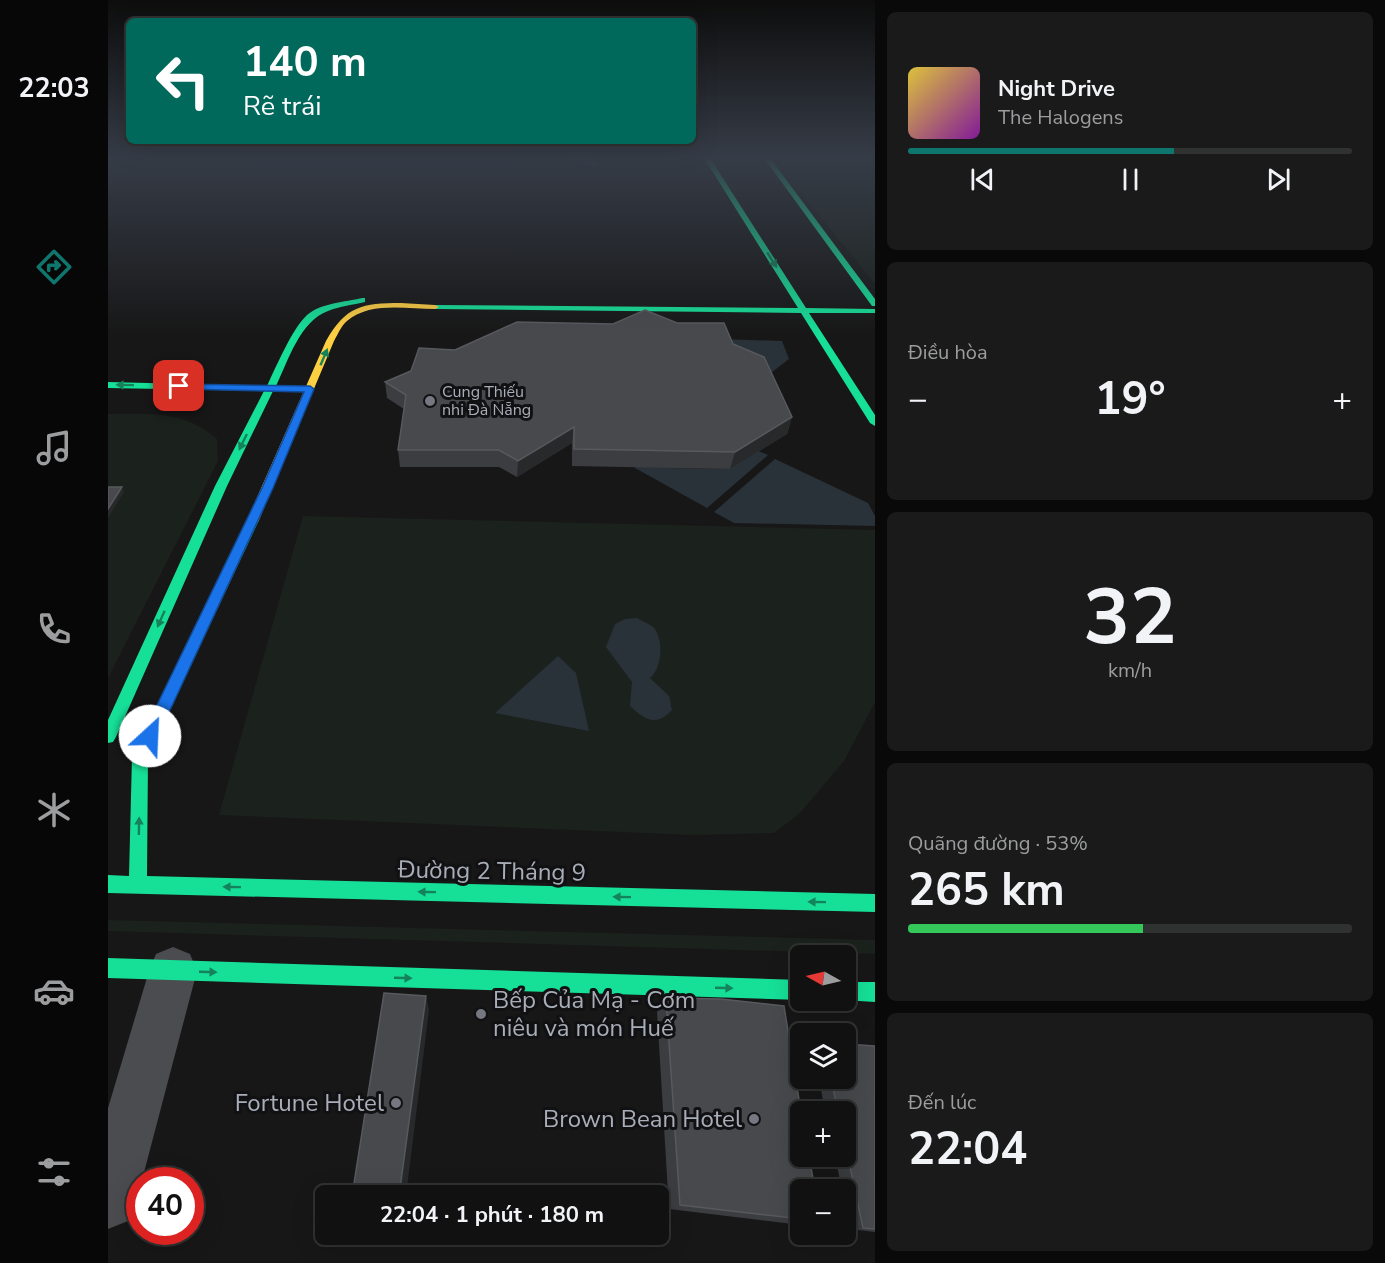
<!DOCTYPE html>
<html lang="vi">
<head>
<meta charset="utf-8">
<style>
  :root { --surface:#111; --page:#1a1a1a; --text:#f1f3f6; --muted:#9c9d9f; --line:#303131; --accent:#0f766e }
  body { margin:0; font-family:"Nunito Sans",sans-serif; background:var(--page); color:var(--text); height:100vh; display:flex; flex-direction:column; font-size:22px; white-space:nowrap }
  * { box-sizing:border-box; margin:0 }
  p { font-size:20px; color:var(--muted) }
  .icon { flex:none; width:33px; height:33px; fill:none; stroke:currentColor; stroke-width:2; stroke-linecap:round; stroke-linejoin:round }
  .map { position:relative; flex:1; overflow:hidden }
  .sheet { display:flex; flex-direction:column; gap:12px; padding:12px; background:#090909; width:510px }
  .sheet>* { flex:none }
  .top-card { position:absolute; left:18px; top:18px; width:570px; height:126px; border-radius:9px; box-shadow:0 6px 24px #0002,0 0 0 2px var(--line); background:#00695c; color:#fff; overflow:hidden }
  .needle { width:39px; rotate:278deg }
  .controls { position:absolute; left:682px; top:945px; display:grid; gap:12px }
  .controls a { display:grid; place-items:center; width:66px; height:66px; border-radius:9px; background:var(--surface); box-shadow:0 6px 24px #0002,0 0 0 2px var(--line); font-size:30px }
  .speed { position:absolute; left:18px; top:1167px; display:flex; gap:12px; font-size:30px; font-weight:700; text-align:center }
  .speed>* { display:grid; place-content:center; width:78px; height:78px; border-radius:50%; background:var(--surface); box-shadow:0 6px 24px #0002,0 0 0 2px var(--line); line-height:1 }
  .speed .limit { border:9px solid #d22; background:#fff; color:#111 }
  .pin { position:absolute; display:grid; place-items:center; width:51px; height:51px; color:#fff; margin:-26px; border-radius:12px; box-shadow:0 3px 9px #0006 }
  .me { position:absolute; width:66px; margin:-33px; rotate:25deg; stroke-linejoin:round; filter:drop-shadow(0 0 4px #0008) }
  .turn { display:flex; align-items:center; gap:21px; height:126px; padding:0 18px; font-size:27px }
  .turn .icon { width:78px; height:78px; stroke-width:2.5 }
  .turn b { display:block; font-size:42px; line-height:51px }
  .big { font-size:45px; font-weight:700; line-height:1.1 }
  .sheet .card { flex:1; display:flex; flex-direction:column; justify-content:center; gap:9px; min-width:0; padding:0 21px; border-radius:9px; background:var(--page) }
  .sheet .dial { align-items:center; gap:0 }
  .dial b { font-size:78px; line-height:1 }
  .song { display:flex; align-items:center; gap:18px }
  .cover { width:72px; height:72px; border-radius:9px; background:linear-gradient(135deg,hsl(50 70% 55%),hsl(290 70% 35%)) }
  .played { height:6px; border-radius:3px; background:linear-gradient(90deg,var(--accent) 60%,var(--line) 60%) }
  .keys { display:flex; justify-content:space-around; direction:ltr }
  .heat { display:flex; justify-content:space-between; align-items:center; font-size:33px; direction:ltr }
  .charge { height:9px; border-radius:4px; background:linear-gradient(90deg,#34c759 53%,var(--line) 0) }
  .trip { position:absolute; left:207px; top:1185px; width:354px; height:60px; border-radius:9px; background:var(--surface); box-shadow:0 6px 24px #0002,0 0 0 2px var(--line); font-weight:700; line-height:60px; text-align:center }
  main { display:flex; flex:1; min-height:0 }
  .tabs { display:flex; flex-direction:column; width:108px; justify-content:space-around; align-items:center; background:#070707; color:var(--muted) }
  .tabs .icon { width:42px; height:42px }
  .tabs .on { color:var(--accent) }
  .tabs b { font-size:27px; color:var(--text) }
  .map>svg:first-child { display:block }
  .green { fill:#1b211c }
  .water { fill:#2a3239 }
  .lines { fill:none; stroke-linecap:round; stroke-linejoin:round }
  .street { fill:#4b4c50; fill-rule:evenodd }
  .fast { fill:#16e098; fill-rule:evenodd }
  .slow { fill:#ffcf43; fill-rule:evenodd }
  .wall { fill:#3c3d40 }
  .shaded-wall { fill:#28292a }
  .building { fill:#48494d; stroke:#57595e; stroke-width:1.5 }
  .oneway { fill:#14835c }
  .route { fill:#1a73e8; stroke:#114b97; stroke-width:1.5 }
  .poi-dot { fill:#757880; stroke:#111113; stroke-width:2 }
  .labels { text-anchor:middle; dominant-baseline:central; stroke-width:6; stroke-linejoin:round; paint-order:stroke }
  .far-poi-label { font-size:16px; fill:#a8adb8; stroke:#111113; text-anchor:start }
  .near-street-label { font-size:24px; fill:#a8adb8; stroke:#111113 }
  .near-poi-label { font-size:24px; fill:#a8adb8; stroke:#111113; text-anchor:end }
</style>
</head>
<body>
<main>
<nav class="tabs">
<b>22:03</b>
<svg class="icon on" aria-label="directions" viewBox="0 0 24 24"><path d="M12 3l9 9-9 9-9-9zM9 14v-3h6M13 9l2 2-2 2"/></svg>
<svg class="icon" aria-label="music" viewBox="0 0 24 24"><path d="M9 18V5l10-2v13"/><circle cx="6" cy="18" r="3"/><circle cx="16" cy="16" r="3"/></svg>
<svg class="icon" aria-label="phone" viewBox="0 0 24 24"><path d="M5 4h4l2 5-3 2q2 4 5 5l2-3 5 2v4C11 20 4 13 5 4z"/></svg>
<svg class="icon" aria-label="climate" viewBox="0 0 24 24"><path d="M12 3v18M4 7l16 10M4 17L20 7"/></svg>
<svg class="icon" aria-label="car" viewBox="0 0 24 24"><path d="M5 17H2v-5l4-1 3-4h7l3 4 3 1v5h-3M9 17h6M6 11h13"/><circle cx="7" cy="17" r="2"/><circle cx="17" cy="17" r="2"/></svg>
<svg class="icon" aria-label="filters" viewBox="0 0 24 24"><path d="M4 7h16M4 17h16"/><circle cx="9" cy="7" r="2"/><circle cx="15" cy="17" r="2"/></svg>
</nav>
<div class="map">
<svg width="767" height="1263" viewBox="0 0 767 1263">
  <rect width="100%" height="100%" fill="#171717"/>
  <path class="green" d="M 665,158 L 767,158 L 767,284 Z
    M 0,414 C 42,414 75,410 109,439 L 110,461 L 0,678 Z
    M 195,516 L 767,530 L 767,702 L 736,761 L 692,813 L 666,833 L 585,835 L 111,815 Z
    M 0,920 L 767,940 L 767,954 L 0,931 Z"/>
  <path class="water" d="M 612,339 L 674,341 L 681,359 L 659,376 Z
    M 524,444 L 556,453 L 562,468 L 619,469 L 650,451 L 660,455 L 599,508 L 527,468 Z
    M 667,459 L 760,503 L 767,516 L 767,526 L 626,523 L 606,512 Z
    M 529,618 C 534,621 542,624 546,628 C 556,641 554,668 542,678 L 561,696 L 564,710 C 548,727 537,720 522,706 L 524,682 L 498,647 L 507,624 L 517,619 Z
    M 450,656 L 468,673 L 481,731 L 387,713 Z"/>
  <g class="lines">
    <path class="street" d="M 462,158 L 483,158 L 493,163 L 486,167 L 464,161 Z
      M 65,947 L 82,954 L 89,971 L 34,1180 L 32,1180 L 28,1201 L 20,1221 L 0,1229 L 0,1108 L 41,971 L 48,954 Z"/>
    <path class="fast" d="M 596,158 L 602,158 L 698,308 L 767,309 L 767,313 L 701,313 L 767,415 L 767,426 L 762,423 L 693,313 L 327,309 L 323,307 L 327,305 L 690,308 Z
      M 656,158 L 662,158 L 767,299 L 767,306 L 764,306 Z
      M 254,298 L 257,298 L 257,302 C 245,305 232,306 220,311 C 192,321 180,361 168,386 L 182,386 L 187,389 L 182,392 L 165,391 L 119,486 L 8,737 L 5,742 L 0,743 L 0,720 L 107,486 L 156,391 L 0,388 L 0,382 L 159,386 C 168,367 184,329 199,315 C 213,303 237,302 254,298 Z
      M 145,516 L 151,520 L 40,757 L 39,876 L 767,894 L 767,912 L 0,893 L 0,875 L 21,876 L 24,757 L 139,520 Z
      M 0,958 L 693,980 L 693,1000 L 0,978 Z
      M 738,982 L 767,982 L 767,1002 L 735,1000 L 738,1000 Z"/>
    <path class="slow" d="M 293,303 L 327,305 L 331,307 L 327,309 C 299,309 262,301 239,321 C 233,326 230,334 226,341 L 151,520 L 149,523 L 141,523 L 139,520 L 218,341 C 238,306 254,303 293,303 Z"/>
  </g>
  <path class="wall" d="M 625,344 L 684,417 L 679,434 L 622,469 L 464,466 L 464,443 L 409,477 L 391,467 L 292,467 L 290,450 L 296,409 L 279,398 L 277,382 L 347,350 Z
    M 558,998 L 693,1190 L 693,1225 L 561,1209 L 549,1012 Z
    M 767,1046 L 767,1232 L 742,1229 L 738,1211 L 738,1190 L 734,1190 L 727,1156 L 738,1156 L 738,1112 L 717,1112 L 711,1078 L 738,1078 Z"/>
  <path class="shaded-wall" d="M 684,417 L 679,434 L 622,469 L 627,452 Z
    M 466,427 L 464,443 L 409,477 L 410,461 Z
    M 14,487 L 16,492 L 0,518 L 0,509 Z
    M 318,996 L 321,1010 L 298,1196 L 291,1196 Z"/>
  <path class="building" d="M 537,310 L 569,323 L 616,323 L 625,344 L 656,357 L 684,417 L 627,452 L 466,449 L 466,427 L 410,461 L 391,450 L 290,450 L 298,395 L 277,382 L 303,371 L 311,348 L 347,350 L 409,322 L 505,324 Z
    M 0,487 L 14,487 L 0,509 Z
    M 276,993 L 318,996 L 291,1196 L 244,1196 Z
    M 558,998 L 613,999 L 676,1006 L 693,1112 L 693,1156 L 701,1156 L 707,1190 L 693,1190 L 693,1219 L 572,1205 Z
    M 738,1044 L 767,1046 L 767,1229 L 755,1228 L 738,1148 L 738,1112 L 730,1112 L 723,1078 L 738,1078 Z"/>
  <defs><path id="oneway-solid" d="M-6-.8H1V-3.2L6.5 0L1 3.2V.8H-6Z" transform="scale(1.5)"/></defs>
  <g class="oneway">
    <use href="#oneway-solid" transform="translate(664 260) rotate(58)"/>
    <use href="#oneway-solid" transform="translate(216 357) rotate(-67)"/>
    <use href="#oneway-solid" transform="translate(17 385) rotate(-179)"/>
    <use href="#oneway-solid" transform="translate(135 442) rotate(116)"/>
    <use href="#oneway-solid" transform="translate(53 619) rotate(114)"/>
    <use href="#oneway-solid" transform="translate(31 826) rotate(-89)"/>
    <use href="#oneway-solid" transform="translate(124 887) rotate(-179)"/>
    <use href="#oneway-solid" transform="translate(319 892) rotate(-179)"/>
    <use href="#oneway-solid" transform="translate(514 897) rotate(-179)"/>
    <use href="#oneway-solid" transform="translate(709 902) rotate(-179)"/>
    <use href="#oneway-solid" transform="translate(100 972) rotate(2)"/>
    <use href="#oneway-solid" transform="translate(295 978) rotate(2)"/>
    <use href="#oneway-solid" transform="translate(616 988) rotate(2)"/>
  </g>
  <linearGradient id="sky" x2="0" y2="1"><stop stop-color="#0d0d0d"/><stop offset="0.47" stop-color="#363c47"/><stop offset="1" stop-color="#363c47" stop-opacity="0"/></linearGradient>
  <rect width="767" height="335" fill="url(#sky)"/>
  <path class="route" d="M 68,384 L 202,386 L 206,389 L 165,488 L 50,736 L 47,741 L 42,743 L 36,741 L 34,736 L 154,488 L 196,392 L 71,389 L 66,386 Z"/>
  <g class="poi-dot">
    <circle cx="322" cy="401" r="6"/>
    <circle cx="373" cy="1014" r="6"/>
    <circle cx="288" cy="1103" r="6"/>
    <circle cx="646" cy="1119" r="6"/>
  </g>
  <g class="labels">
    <g class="far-poi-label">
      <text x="334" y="392">Cung Thiếu<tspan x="334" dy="18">nhi Đà Nẵng</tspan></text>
    </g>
    <g class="near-street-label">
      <text transform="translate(384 871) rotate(1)">Đường 2 Tháng 9</text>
    </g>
    <g class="near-poi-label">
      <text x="385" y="1000" text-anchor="start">Bếp Của Mạ - Cơm<tspan x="385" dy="28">niêu và món Huế</tspan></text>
      <text x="276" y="1103">Fortune Hotel</text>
      <text x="634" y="1119">Brown Bean Hotel</text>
    </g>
  </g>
</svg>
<div class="controls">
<a><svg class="needle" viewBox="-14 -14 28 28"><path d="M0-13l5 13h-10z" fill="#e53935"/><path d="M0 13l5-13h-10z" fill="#9c9d9f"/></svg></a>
<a><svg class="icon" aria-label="layers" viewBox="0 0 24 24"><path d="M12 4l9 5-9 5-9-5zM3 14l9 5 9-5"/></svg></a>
<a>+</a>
<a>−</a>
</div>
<div class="speed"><div class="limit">40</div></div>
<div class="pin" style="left:71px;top:386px;background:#d93025"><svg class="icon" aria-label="arrive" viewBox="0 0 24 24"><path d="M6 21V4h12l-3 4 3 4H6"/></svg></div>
<svg class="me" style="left:42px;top:736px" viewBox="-20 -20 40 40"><circle r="19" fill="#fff"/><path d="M0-13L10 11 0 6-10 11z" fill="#1a73e8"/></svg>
<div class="trip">22:04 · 1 phút · 180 m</div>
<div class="top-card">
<div class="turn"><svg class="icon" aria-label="left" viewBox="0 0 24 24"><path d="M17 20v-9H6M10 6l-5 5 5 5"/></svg><div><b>140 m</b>Rẽ trái</div></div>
</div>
</div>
<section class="sheet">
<div class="card">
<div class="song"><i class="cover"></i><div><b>Night Drive</b><p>The Halogens</p></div></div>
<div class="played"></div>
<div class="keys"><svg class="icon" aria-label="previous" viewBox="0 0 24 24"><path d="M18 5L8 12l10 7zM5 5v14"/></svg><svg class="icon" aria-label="pause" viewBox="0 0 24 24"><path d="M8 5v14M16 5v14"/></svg><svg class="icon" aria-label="next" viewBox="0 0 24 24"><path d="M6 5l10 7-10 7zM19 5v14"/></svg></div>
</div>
<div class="card"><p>Điều hòa</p>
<div class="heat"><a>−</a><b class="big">19°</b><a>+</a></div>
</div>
<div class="card dial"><b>32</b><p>km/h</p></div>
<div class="card"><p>Quãng đường · 53%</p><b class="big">265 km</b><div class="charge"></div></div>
<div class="card"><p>Đến lúc</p><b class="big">22:04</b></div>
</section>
</main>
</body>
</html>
